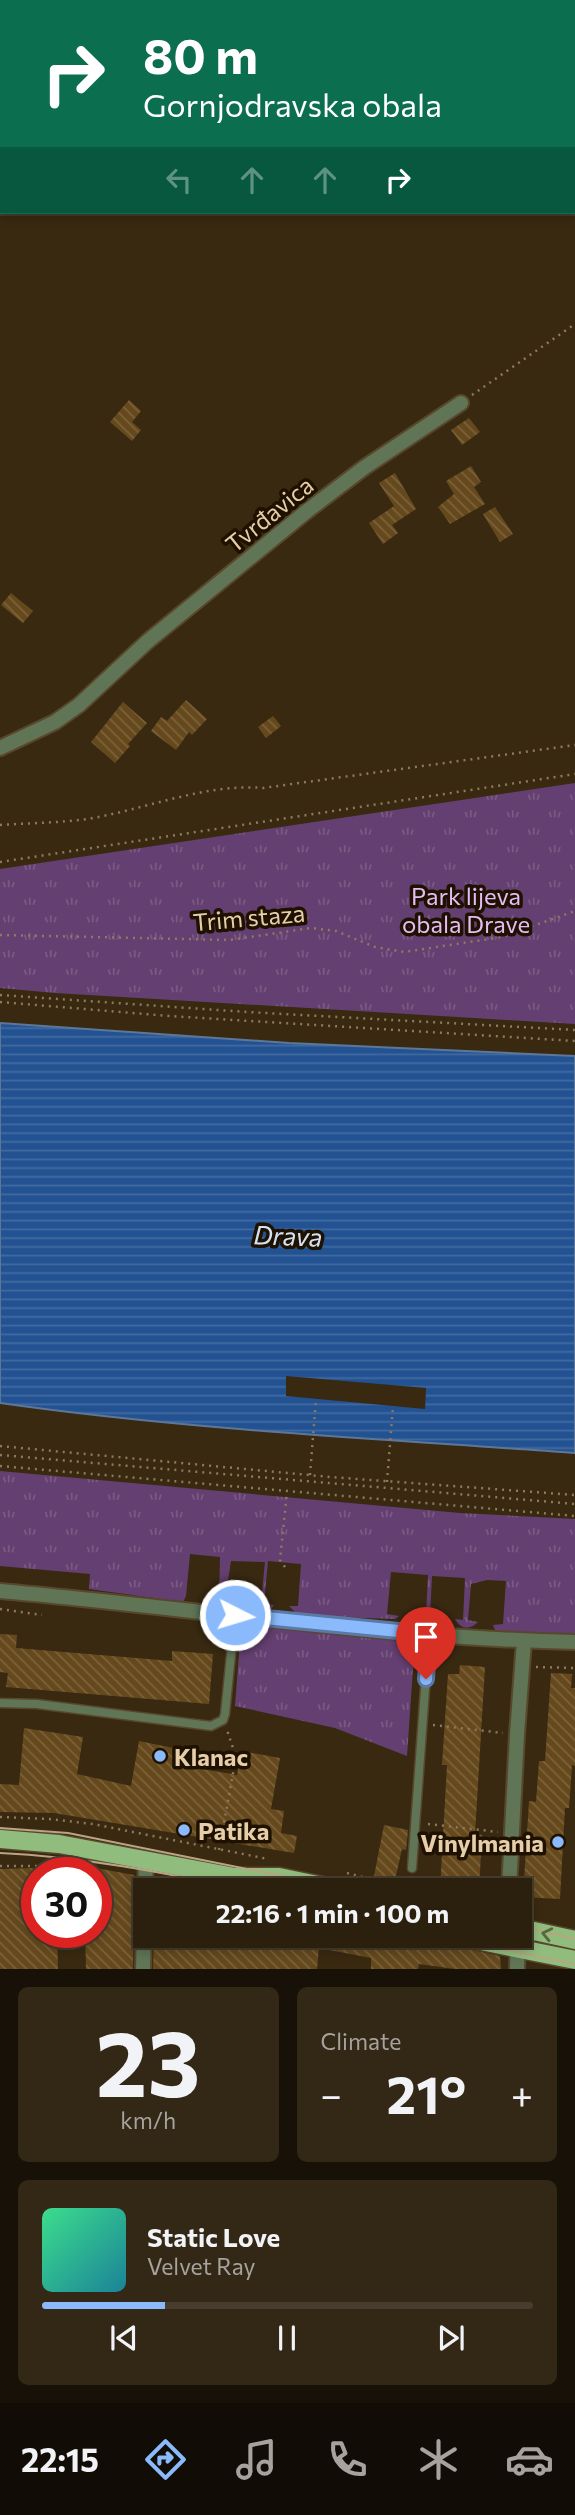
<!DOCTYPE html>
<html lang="en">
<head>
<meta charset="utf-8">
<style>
  :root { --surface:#2b1f0d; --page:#332716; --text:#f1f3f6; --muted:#a6a29d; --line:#473d2e; --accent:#8abafc }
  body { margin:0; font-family:Commissioner,sans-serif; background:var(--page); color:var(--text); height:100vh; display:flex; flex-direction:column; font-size:26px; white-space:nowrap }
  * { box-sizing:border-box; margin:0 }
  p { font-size:23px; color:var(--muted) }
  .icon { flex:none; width:38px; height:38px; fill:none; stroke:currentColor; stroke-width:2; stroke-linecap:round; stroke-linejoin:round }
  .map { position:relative; height:1969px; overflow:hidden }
  .details { display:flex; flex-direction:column; gap:18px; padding:18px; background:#181107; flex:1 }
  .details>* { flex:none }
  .top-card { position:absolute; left:0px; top:0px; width:576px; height:214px; box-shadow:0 4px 10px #0003,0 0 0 2px var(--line); background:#0b6e4f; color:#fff; overflow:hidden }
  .speed { position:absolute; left:21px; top:1857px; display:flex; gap:14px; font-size:35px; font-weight:700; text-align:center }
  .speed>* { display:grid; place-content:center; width:91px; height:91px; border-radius:50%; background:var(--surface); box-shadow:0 4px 10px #0003,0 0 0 2px var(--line); line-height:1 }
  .speed .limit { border:10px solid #d22; background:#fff; color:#111 }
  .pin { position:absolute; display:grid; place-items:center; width:60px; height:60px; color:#fff; margin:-72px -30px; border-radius:50% 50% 50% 0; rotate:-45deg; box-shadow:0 0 7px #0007 }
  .pin .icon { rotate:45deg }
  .me { position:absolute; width:77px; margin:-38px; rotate:95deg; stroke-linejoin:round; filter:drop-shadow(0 0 5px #0008) }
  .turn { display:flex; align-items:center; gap:24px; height:147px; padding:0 28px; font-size:32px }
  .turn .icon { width:91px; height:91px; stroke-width:2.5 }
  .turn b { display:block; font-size:49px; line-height:60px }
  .lanes { display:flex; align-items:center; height:66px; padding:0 28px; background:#0003; justify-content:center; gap:35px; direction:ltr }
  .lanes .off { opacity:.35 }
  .big { font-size:52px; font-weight:700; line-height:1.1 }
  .details .card { flex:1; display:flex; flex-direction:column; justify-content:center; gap:10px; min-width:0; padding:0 24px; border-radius:10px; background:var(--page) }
  .details .dial { align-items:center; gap:0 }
  .dial b { font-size:91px; line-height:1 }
  .song { display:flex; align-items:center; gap:21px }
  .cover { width:84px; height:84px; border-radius:10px; background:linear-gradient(135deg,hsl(150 70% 55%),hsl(190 70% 35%)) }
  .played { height:7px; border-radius:4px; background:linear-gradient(90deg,var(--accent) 25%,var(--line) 25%) }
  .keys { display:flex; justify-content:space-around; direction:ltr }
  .heat { display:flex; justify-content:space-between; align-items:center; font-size:38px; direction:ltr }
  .details .tiles { flex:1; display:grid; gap:18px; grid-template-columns:1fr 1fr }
  .card:last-child { grid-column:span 2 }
  .trip { position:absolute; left:133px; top:1878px; width:399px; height:70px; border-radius:0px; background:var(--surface); box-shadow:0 4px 10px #0003,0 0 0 2px var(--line); font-weight:700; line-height:70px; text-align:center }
  .tab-bar { display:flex; height:112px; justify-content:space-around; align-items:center; background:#110c05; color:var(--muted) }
  .tab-bar .icon { width:49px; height:49px }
  .tab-bar .selected { color:var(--accent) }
  .tab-bar b { font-size:32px; color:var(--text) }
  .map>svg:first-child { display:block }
  .grass { fill:url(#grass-tufts) }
  .water { fill:url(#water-rules); stroke:#5d7799; stroke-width:2 }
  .pier { fill:#392911 }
  .building { fill:url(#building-back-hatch) }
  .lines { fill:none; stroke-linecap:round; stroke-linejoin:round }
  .lane-casing { stroke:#58472d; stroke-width:11 }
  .street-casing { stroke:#58472d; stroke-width:18 }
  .primary-casing { stroke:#58472d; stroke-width:21 }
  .path { stroke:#8e7a5c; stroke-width:2.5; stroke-dasharray:2 5; stroke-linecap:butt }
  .lane { stroke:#5f7556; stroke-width:8 }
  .street { stroke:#5f7556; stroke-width:14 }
  .primary { stroke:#90bd7d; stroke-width:18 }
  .tram { stroke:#baa483; stroke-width:2 }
  .oneway { stroke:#58673e }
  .route-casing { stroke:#5a79a4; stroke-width:18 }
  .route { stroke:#8abafc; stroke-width:12 }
  .poi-dot { fill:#8abafc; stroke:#1f1100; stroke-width:2.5 }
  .labels { text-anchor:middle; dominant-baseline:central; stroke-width:7; stroke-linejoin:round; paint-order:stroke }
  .street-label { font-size:24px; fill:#e6ceaa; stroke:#1f1100 }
  .park-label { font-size:24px; fill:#e5bcf4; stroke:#1f1100 }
  .poi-label { font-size:24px; font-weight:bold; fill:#e6ceaa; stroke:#1f1100; text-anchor:start }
  .water-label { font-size:26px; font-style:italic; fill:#d3e1f3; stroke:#1f1100 }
</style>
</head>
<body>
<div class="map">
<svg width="575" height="1969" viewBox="0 0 575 1969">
  <defs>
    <pattern id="grass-tufts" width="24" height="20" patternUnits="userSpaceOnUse" patternTransform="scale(1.75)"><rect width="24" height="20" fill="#643f71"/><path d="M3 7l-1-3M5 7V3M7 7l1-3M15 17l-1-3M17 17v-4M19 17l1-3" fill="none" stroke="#7a5a83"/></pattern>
    <pattern id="water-rules" width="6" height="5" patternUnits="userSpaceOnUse" patternTransform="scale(1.75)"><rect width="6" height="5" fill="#225292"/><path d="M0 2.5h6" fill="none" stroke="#426a9f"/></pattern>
    <pattern id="building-back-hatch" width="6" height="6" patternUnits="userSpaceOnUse" patternTransform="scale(1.75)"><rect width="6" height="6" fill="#65491d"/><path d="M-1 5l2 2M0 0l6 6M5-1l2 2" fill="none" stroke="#7b623b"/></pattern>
  </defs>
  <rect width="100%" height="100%" fill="#392911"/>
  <path class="grass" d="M 575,783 L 575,1024 L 55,993 L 0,988 L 0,869 Z
    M 0,1471 L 460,1513 L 575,1519 L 575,1636 L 501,1634 L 495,1630 L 493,1625 L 503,1624 L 506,1581 L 487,1580 L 471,1584 L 468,1620 L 478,1622 C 470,1630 461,1630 455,1619 L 463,1620 L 465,1578 L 432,1576 L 430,1616 L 439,1618 L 428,1625 L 419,1623 L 416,1616 L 426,1615 L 428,1575 L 391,1572 L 387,1614 L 399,1616 L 395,1619 L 299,1616 L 289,1606 L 298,1606 L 301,1564 L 268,1561 L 264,1604 L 274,1605 L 270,1611 C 260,1613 257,1611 252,1603 L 261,1603 L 265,1562 L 231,1561 L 225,1600 L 235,1601 L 230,1607 L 221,1609 L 209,1599 L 219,1599 L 220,1557 L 190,1554 L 186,1596 L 183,1602 L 89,1589 L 90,1574 L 0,1566 Z
    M 255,1624 L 421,1642 L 422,1669 L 413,1668 L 407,1756 L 335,1728 L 235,1706 L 241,1627 Z"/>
  <path class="water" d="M 0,1023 L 289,1043 L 575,1056 L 575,1453 C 383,1439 190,1430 0,1403 Z"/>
  <path class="pier" d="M 286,1376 L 426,1388 L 425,1409 L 286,1396 Z"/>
  <path class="building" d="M 129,400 L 141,411 L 132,422 L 141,430 L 132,441 L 110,422 Z
    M 469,418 L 480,432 L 462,445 L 451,430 Z
    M 471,466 L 481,482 L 474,487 L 485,504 L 450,524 L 438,507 L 454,494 L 446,481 Z
    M 395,473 L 416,509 L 392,525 L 398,533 L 383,544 L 369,523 L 394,506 L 379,483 Z
    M 495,507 L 513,534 L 500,542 L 483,514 Z
    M 11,593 L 33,611 L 23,623 L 1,605 Z
    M 186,700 L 207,719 L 192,735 L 189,732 L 176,750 L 151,731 L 161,717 L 167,721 Z
    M 123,702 L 147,723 L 128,744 L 130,746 L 115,763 L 91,742 Z
    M 273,716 L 281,726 L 266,738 L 258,727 Z
    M 0,1634 L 17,1635 L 16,1648 L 172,1661 L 172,1651 L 213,1654 L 209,1704 L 6,1687 L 8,1673 L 0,1672 Z
    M 460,1665 L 485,1667 L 475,1834 L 482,1835 L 479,1890 L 440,1890 L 447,1765 L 442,1765 L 448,1674 L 459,1674 Z
    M 551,1673 L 572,1674 L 571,1688 L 575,1688 L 575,1766 L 572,1765 L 569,1808 L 565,1808 L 560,1899 L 523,1897 L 529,1801 L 536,1802 L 539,1761 L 545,1761 Z
    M 24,1728 L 83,1737 L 77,1774 L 131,1786 L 139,1741 L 183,1750 L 179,1765 L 237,1775 L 241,1751 L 280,1758 L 271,1809 L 284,1811 L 281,1833 L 297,1836 L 294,1853 L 54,1813 L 0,1812 L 0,1784 L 19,1785 Z
    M 384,1825 L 408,1830 L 406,1850 L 402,1849 L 395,1880 L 374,1876 Z
    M 37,1868 L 37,1933 L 57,1932 L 58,1969 L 0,1969 L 0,1869 Z
    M 96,1868 L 134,1875 L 133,1969 L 86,1969 L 85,1932 L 96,1932 Z
    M 154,1936 L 409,1936 L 500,1956 L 501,1969 L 455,1969 L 419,1964 L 418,1969 L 371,1969 L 371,1958 L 319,1948 L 317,1969 L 153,1969 Z"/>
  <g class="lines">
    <g class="lane-casing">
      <path id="lane" d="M 0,1703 L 37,1704 L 211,1726 L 223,1720 L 225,1714 L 235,1615
        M 412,1868 L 429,1634"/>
    </g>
    <g class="street-casing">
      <path id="street" d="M 0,748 L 55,722 L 79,705 L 148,641 L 307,511 L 365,467 L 461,403
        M 0,1591 C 191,1608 383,1638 575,1642
        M 509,1890 L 517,1734 L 524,1641
        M 143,1969 L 146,1859
        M 517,1969 L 518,1936"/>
    </g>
    <g class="primary-casing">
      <path id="primary" d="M 0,1839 L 59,1844 L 235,1877 L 279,1877 L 342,1890
        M 235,1877 L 260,1890
        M 520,1928 L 575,1940
        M 456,1936 L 575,1960"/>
    </g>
    <path class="path" d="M 472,395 L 575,324
      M 0,825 C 29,823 58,823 87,819 C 144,810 205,783 263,788 L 575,745
      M 0,862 L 575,774
      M 0,935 L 230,940 L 311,928 L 336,931 L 375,947 L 404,952 L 502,937 L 575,911
      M 0,995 L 247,1012 L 575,1030
      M 0,1002 L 169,1016 L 575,1041
      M 0,1446 L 330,1477 L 575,1495
      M 0,1455 L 575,1504
      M 0,1466 L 575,1516
      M 310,1475 L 316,1399
      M 387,1482 L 393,1406
      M 285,1567 L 280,1560 L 287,1492
      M 0,1609 L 42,1615
      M 536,1667 L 575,1668
      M 433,1725 L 503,1733
      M 0,1817 L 49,1819 L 93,1824 L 268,1859
      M 428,1824 L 498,1832
      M 219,1850 L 236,1757 L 227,1730
      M 0,1866 L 81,1866
      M 347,1873 L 415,1890
      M 161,1884 L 197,1890
      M 418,1936 L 442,1941"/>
    <use href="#lane" class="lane"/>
    <use href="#street" class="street"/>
    <use href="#primary" class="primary"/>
    <path class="tram" d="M 0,1828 L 68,1833 L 352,1890
      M 0,1853 C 82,1857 163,1872 244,1890
      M 520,1926 L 575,1939
      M 438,1936 L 575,1964"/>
  </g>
  <defs><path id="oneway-chevron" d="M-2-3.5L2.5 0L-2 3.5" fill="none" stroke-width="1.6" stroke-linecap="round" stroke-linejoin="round" transform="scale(1.75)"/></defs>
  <use class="oneway" href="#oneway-chevron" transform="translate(547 1934) rotate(-167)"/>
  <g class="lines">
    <g class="route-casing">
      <path id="route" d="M 235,1615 L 429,1634 L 426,1679"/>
    </g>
    <use href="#route" class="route"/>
  </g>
  <g class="poi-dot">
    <circle cx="160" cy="1756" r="7"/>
    <circle cx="184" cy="1830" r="7"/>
    <circle cx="558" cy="1842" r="7"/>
  </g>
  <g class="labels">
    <g class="street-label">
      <text transform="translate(269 514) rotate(-39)">Tvrđavica</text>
      <text transform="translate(249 917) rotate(-5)">Trim staza</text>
    </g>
    <g class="park-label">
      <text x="466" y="895">Park lijeva<tspan x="466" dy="28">obala Drave</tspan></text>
    </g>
    <g class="poi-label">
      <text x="174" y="1756">Klanac</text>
      <text x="198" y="1830">Patika</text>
      <text x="544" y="1842" text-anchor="end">Vinylmania</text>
    </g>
    <g class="water-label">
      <text transform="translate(288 1235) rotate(2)">Drava</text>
    </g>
  </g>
</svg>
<div class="speed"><div class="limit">30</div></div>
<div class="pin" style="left:426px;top:1679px;background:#d93025"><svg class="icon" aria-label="arrive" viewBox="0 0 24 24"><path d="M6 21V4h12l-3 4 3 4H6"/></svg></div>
<svg class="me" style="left:235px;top:1615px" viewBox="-20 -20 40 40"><circle r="17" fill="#8abafc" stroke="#fff" stroke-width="3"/><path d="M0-11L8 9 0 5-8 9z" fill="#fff"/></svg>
<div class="trip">22:16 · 1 min · 100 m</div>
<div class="top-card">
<div class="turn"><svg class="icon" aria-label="right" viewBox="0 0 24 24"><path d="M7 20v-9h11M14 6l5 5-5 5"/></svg><div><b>80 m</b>Gornjodravska obala</div></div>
<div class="lanes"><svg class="icon off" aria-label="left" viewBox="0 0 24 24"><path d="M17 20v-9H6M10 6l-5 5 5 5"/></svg><svg class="icon off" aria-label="ahead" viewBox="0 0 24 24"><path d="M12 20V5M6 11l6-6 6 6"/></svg><svg class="icon off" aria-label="ahead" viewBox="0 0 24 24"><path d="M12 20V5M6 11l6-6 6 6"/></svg><svg class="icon" aria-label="right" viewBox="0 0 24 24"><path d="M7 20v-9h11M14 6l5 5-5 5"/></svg></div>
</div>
</div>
<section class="details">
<div class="tiles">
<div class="card dial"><b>23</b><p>km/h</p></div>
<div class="card"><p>Climate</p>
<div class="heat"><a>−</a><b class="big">21°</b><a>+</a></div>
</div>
<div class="card">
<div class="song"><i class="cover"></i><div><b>Static Love</b><p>Velvet Ray</p></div></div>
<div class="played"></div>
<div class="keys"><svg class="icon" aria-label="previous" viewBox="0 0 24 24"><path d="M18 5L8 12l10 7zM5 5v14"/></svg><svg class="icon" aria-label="pause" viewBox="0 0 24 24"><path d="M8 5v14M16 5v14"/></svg><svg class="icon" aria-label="next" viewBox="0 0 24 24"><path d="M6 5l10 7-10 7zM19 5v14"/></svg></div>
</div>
</div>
</section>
<nav class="tab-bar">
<b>22:15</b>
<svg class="icon selected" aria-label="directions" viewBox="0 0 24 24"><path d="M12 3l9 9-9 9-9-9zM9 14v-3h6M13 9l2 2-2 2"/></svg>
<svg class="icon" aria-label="music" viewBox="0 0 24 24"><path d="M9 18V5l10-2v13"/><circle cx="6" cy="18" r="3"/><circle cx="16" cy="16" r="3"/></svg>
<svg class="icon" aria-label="phone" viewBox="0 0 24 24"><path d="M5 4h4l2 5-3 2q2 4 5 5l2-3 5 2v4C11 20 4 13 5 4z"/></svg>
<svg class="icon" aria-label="climate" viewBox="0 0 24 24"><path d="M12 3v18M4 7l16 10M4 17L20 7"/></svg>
<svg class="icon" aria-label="car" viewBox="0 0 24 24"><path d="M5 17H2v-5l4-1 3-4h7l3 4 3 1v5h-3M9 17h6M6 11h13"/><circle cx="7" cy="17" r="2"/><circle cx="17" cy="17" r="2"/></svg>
</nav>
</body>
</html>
